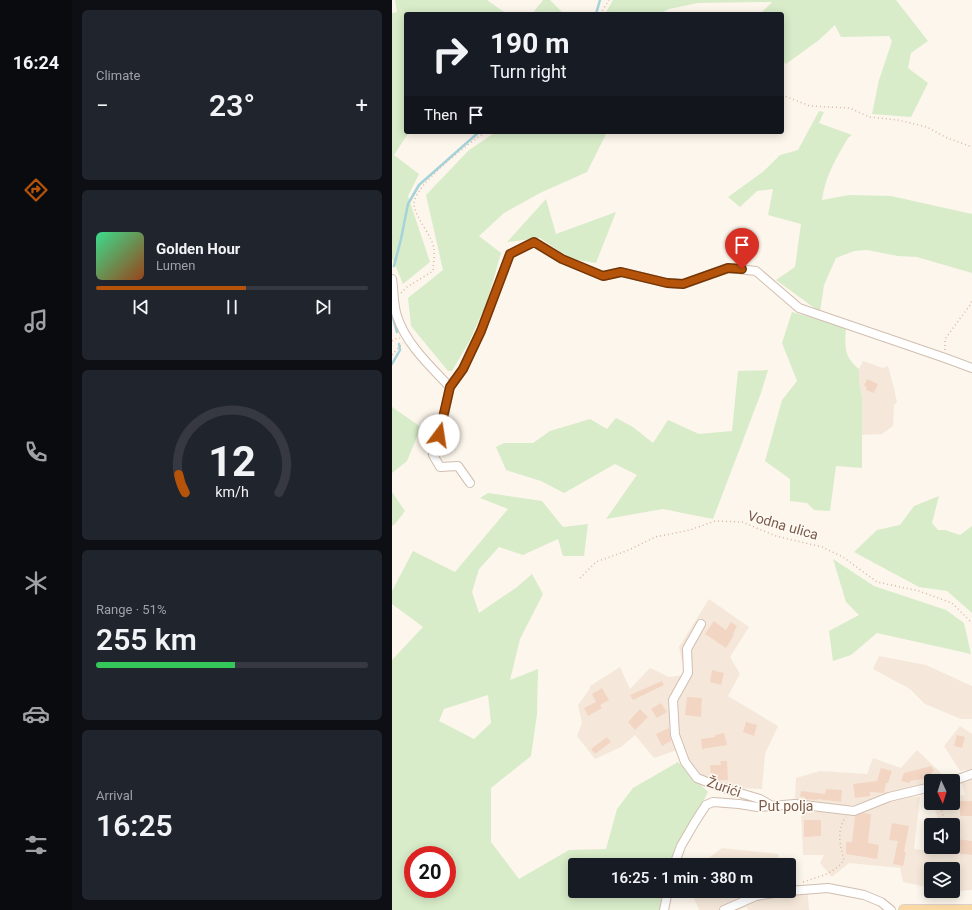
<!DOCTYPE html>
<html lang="en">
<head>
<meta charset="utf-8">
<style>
  :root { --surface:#171b24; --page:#20242c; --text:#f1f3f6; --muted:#9ea1a6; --line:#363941; --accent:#b45309 }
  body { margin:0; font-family:Roboto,sans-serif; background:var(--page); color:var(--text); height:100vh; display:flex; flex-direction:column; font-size:15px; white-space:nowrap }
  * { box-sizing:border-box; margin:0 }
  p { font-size:13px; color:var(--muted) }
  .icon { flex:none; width:22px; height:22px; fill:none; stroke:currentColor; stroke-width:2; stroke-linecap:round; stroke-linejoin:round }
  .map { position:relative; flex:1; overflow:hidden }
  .panel { display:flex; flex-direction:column; gap:10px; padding:10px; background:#0d0f14; width:320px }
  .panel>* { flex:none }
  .top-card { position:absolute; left:12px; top:12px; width:380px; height:122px; border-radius:4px; box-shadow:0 2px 10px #0003; background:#171b24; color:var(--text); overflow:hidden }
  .needle { width:26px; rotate:176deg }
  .buttons { position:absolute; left:532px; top:774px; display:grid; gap:8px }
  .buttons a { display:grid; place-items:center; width:36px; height:36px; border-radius:4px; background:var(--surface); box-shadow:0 2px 10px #0003; font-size:20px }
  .speed { position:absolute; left:12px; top:846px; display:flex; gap:8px; font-size:20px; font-weight:700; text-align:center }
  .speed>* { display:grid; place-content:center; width:52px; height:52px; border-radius:50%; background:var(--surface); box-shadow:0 2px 10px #0003; line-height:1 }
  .speed .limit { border:6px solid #d22; background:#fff; color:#111 }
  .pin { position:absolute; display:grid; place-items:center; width:34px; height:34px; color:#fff; margin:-41px -17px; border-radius:50% 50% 50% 0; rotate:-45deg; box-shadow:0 0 4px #0007 }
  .pin .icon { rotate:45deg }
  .me { position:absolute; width:44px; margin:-22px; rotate:14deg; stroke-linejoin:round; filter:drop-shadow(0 0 3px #0008) }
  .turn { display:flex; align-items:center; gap:14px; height:84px; padding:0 20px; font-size:18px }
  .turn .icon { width:52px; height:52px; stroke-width:2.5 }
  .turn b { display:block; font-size:28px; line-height:34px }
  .then { display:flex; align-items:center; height:38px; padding:0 20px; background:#0003; gap:8px; font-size:15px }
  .big { font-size:30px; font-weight:600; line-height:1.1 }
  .panel .widget { flex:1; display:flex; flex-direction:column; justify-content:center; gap:6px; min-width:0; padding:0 14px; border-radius:6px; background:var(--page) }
  .panel .dial { align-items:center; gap:0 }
  .dial svg { height:104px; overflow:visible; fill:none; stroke:var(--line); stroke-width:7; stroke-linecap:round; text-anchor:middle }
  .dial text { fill:var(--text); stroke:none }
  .song { display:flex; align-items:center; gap:12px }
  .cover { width:48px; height:48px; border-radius:6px; background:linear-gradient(135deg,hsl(150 70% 55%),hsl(20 70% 35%)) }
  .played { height:4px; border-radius:2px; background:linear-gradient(90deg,var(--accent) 55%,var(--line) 55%) }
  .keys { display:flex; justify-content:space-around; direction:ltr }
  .heat { display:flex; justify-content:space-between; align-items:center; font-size:22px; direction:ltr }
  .charge { height:6px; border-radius:3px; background:linear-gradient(90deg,#34c759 51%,var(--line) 0) }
  .trip { position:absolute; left:176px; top:858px; width:228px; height:40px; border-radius:4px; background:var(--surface); box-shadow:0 2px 10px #0003; font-weight:600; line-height:40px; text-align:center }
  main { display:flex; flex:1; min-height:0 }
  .tab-bar { display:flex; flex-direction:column; width:72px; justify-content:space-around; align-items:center; background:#090b0e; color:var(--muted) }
  .tab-bar .icon { width:28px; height:28px }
  .tab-bar .selected { color:var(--accent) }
  .tab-bar b { font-size:18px; color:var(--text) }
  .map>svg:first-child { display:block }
  .residential { fill:#f5e8da }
  .green { fill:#d8ecc9; fill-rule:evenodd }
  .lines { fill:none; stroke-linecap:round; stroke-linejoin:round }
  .stream { stroke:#a5d3da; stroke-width:2.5 }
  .building { fill:#f3d5c3 }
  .minor-casing { stroke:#d1beb0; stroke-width:10 }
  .major-casing { stroke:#dad1cd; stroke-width:12 }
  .path { stroke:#d9b8a5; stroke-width:1.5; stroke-dasharray:1 3; stroke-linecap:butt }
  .minor { stroke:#fff; stroke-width:8 }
  .major { stroke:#fbd9a5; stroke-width:10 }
  .route-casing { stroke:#753606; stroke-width:10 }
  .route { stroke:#b45309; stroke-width:7 }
  .labels { text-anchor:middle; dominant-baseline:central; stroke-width:3; stroke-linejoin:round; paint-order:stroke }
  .street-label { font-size:14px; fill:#7a5c4d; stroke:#fffaf3 }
</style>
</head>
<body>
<main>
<nav class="tab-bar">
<b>16:24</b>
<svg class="icon selected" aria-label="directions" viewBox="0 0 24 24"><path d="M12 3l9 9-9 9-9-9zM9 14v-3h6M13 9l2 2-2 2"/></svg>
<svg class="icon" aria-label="music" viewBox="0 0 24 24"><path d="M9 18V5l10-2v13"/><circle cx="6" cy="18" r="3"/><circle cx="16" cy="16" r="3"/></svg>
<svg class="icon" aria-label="phone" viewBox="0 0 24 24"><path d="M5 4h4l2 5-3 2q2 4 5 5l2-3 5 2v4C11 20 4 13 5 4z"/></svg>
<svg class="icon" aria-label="climate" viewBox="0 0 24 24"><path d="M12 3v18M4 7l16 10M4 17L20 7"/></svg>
<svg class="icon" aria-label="car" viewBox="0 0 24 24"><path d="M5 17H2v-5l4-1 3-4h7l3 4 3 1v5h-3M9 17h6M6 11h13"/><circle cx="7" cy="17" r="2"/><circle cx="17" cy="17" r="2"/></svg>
<svg class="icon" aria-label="filters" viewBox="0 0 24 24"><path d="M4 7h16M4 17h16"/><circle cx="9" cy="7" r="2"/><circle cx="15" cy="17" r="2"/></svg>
</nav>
<section class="panel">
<div class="widget"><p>Climate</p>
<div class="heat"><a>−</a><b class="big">23°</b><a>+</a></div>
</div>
<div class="widget">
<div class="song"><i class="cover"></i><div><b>Golden Hour</b><p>Lumen</p></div></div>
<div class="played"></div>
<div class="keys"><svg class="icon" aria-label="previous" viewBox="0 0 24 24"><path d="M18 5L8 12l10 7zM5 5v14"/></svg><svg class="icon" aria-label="pause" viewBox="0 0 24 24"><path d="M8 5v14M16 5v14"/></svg><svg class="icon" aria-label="next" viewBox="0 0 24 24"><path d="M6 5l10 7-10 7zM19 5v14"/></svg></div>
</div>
<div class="widget dial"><svg viewBox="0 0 100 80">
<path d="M14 69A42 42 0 1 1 86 69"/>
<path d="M14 69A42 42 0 0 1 9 55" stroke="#b45309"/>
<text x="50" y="56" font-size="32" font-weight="700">12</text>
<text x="50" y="72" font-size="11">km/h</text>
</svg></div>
<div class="widget"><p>Range · 51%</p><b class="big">255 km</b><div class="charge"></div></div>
<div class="widget"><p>Arrival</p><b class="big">16:25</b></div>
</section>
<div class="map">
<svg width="580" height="910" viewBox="0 0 580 910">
  <rect width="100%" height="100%" fill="#fdf6ec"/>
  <path class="residential" d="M 471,361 L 491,368 L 496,366 L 502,388 L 505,402 L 502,405 L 501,426 L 490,434 L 470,435 L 470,397 L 467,380 L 467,369 Z
    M 317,599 L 357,627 L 338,657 L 348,674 L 336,696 L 386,726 L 373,754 L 370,789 L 345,788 L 315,778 L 291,763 L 285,750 L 262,758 L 243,735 L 229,747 L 203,759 L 185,736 L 190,723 L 186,705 L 197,690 L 198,686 L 228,667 L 238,689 L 258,668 L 277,677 L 293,675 L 287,647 Z
    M 487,656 L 534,665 L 580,686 L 580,719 L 569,719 L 533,704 L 518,689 L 481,669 Z
    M 568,726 L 580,734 L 580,769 L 568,771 L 552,746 Z
    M 525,750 L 553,777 L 535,784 L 499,792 L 462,805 L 441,806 L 403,802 L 404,778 L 428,771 L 475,774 L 481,758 L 509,768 Z
    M 580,778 L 580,890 L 555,892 L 551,891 L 561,891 L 561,869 L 539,869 L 539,888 L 511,882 L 508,868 L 457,863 L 440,877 L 428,863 L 432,855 L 411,855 L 409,812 L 450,812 L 508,795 L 528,797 L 522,849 L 548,852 L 548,847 L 561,847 L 561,825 L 547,825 L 546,819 L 541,803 L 561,803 L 561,797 L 573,795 L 569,781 Z
    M 330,848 L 386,854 L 387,865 L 307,865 Z
    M 397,885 L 415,885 L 417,910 L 356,910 L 355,907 L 348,910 L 307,910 L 299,891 L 397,891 Z"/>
  <path class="green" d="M 3,0 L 95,0 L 115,14 L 14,14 L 14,132 L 17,132 L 2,155 L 27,174 L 16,196 L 38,262 L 11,284 L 0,258 L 0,13 L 5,12 Z
    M 151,0 L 158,0 L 172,14 L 140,14 Z
    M 221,0 L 504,0 L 536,41 L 519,53 L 516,68 L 536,83 L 519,117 L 480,114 L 487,80 L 500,41 L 497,36 L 449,37 L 443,25 L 427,40 L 394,64 L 390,61 L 390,14 L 368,14 L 380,2 L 306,3 L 277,9 L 267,14 L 213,14 Z
    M 427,111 L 432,112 L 427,123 L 460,135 L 456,138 C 444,158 433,177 430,200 L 457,195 L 499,196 L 580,214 L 580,273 L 525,257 L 506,256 L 475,250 L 462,251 L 444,258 L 432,285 L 428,312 L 384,280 L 403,267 L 409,224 L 376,215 L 381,189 L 365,191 L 348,207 L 336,197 L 372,171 L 388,155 L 406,150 Z
    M 104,132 L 215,132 L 195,172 L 148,193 L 112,213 L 87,236 L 109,253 L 95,302 L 77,342 L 60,371 L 56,371 L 19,326 L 16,298 L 51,270 L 34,195 L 77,150 Z
    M 154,199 L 164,234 L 224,212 L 204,263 L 179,259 L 148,238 L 115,242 Z
    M 400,312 L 454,327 C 453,346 451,356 467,369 L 467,380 L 470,397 L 470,468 L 444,466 L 438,511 L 422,510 L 415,503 L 398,501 L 398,479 L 373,461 L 390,400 L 405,381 L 390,343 Z
    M 376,370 L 369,393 L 321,519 L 271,509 L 214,519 L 245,475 L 223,464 L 172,493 L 149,481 L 114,470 L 104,447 L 112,443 L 141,443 L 158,431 L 198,419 L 215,429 L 224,418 L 241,427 L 261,443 L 276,420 L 307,434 L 340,431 L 346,371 Z
    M 0,407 L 29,427 L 15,461 L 0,473 Z
    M 0,492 L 13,511 L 3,524 L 0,526 Z
    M 96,493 L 150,501 L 171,527 L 196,524 L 192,556 L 171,556 L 166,539 L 131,555 L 107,547 L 87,569 L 80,592 L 87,613 L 125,587 L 140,574 L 151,594 L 128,639 L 118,680 L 146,669 L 145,714 L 139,756 L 99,788 L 99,842 L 127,879 L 177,850 L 214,849 L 225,809 L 241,788 L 286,762 L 316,792 L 278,865 L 183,865 L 183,891 L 270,891 L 268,910 L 0,910 L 0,660 L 31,627 L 0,604 L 0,591 L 21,551 L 63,572 L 116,509 L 88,498 ZM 96,695 L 99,723 L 82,739 L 47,721 L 52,709 ZM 21,855 L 55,855 L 55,889 L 21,889 Z
    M 547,496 L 540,523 L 546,530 L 553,530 L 568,535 L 580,526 L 580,613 L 555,591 L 527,587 L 462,552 L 485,530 L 508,525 L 522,506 Z
    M 441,559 L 482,586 L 554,610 L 572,623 L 579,654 L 485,633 L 459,655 L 441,661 L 437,631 L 467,615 L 454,602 Z"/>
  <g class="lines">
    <path class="stream" d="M 204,14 L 208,0
      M 2,266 L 9,239 L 16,204 L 27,185 L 87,132
      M 0,314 L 5,332
      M 0,364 L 8,350 L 7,344"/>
  </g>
  <path class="building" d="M 475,379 L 486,384 L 482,393 L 474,390 L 475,387 L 472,386 Z
    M 322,621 L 334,630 L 339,622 L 345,626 L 341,634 L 342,635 L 334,648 L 313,634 Z
    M 320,670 L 332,673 L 329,685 L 318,682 Z
    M 270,681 L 272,685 L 241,700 L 238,695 Z
    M 210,688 L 217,700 L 208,705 L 210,708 L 196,716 L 192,708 L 204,702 L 200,694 Z
    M 295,697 L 310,698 L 309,717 L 293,715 Z
    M 269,703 L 275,712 L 265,718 L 259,709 Z
    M 248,709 L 256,717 L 243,730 L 236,722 Z
    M 354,722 L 365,725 L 362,736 L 351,732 Z
    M 277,728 L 279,741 L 270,746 L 264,734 Z
    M 332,733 L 335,745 L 310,749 L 309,739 L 323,737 L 323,735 Z
    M 565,735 L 573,737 L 570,748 L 562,746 Z
    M 215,737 L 219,742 L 203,754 L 199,749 Z
    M 328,761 L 335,761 L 336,780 L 325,780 L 323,779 L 323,776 L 319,776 L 318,765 L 329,765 Z
    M 539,766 L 542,770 L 536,778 L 518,781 L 518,783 L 509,781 L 512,773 Z
    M 489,768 L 500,771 L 496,783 L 494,783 L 492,793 L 478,792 L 478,796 L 463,798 L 461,784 L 485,781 Z
    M 434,789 L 450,790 L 449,802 L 425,799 L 425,800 L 412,799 L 413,797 L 408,797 L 409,791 L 433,794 Z
    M 568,801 L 580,801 L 580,816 L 568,816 Z
    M 471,813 L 479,814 L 476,843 L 487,845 L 485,859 L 454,854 L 454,842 L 460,842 L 463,816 Z
    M 412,820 L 429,820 L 429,836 L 412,837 Z
    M 500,823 L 517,826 L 512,852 L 514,852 L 511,866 L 501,864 L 506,841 L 497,840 Z
    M 564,839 L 580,841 L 580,855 L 562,853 Z"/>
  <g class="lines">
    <g class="minor-casing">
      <path id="minor" d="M 0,279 C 2,291 1,304 5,316 C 14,344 38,366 58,387
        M 78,483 L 66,466 L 48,467 L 41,455 L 50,424 L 58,387 L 71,369 L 89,331 L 118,254 L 142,242 L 170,259 L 211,276 L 229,272 L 275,283 L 291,284 L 336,268 L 364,271 L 407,308 L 553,358 L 580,368
        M 309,624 L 295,649 L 296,673 L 281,700 L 283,735 L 293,762 L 305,778 L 328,787 L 368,799 L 380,806
        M 561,781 L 580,774
        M 282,865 L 289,846 L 303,822 L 314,805 L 321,802 L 347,804 L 366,807 L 403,804 L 462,811 L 497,797 L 539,787
        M 397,891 L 436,888 L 472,895 L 489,902 L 499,910
        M 272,910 L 276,891
        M 332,910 L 364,896 L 395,891"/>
    </g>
    <g class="major-casing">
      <path id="major" d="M 512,910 L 580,910"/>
    </g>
    <path class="path" d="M 208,14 L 217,0
      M 390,95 L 418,106 L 458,108 L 477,117 L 506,120 L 535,127 L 553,137 L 580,147
      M 9,293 L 15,287 L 41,271 C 41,264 43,256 42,249 C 41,237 24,219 22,205 C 20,186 78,142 94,132
      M 0,341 L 3,339 L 8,338
      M 553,350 L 553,339 L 578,305 L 580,300
      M 0,355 L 11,343
      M 188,578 L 204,562 L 237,550 L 263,537 L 298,530 L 323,521 L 350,522 L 384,536 L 430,547 L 451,557 L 485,582 L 527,591 L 560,603 L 580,623
      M 547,803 L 552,818 L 552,825
      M 411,882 C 426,877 442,874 452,860 C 448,845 444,830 454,817"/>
    <use href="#minor" class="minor"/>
    <use href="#major" class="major"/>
  </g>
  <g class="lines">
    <g class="route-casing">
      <path id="route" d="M 47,435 L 58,387 L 71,369 L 89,331 L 118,254 L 142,242 L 170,259 L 211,276 L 229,272 L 275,283 L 291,284 L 336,268 L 350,269"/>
    </g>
    <use href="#route" class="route"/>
  </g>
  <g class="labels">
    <g class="street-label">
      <text transform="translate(391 525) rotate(16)">Vodna ulica</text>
      <text transform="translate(332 787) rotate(19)">Žurići</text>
      <text x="394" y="806">Put polja</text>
    </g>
  </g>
</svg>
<div class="buttons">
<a><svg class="needle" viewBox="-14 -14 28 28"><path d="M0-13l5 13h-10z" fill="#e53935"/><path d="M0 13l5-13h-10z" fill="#9ea1a6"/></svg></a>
<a><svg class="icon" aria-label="sound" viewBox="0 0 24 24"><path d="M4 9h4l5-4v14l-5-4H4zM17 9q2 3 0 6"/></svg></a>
<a><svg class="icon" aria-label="layers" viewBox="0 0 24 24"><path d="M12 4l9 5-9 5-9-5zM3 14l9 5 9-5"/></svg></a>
</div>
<div class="speed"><div class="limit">20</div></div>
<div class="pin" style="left:350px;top:269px;background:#d93025"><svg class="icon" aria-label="arrive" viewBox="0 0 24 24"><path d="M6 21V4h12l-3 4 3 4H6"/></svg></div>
<svg class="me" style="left:47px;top:435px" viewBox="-20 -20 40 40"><circle r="19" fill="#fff"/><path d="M0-13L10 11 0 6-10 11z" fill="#b45309"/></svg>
<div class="trip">16:25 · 1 min · 380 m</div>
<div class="top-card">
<div class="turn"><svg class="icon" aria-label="right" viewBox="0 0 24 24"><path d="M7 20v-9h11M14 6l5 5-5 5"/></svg><div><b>190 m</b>Turn right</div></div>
<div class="then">Then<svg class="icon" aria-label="arrive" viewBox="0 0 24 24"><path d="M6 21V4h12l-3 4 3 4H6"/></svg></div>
</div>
</div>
</main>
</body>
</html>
